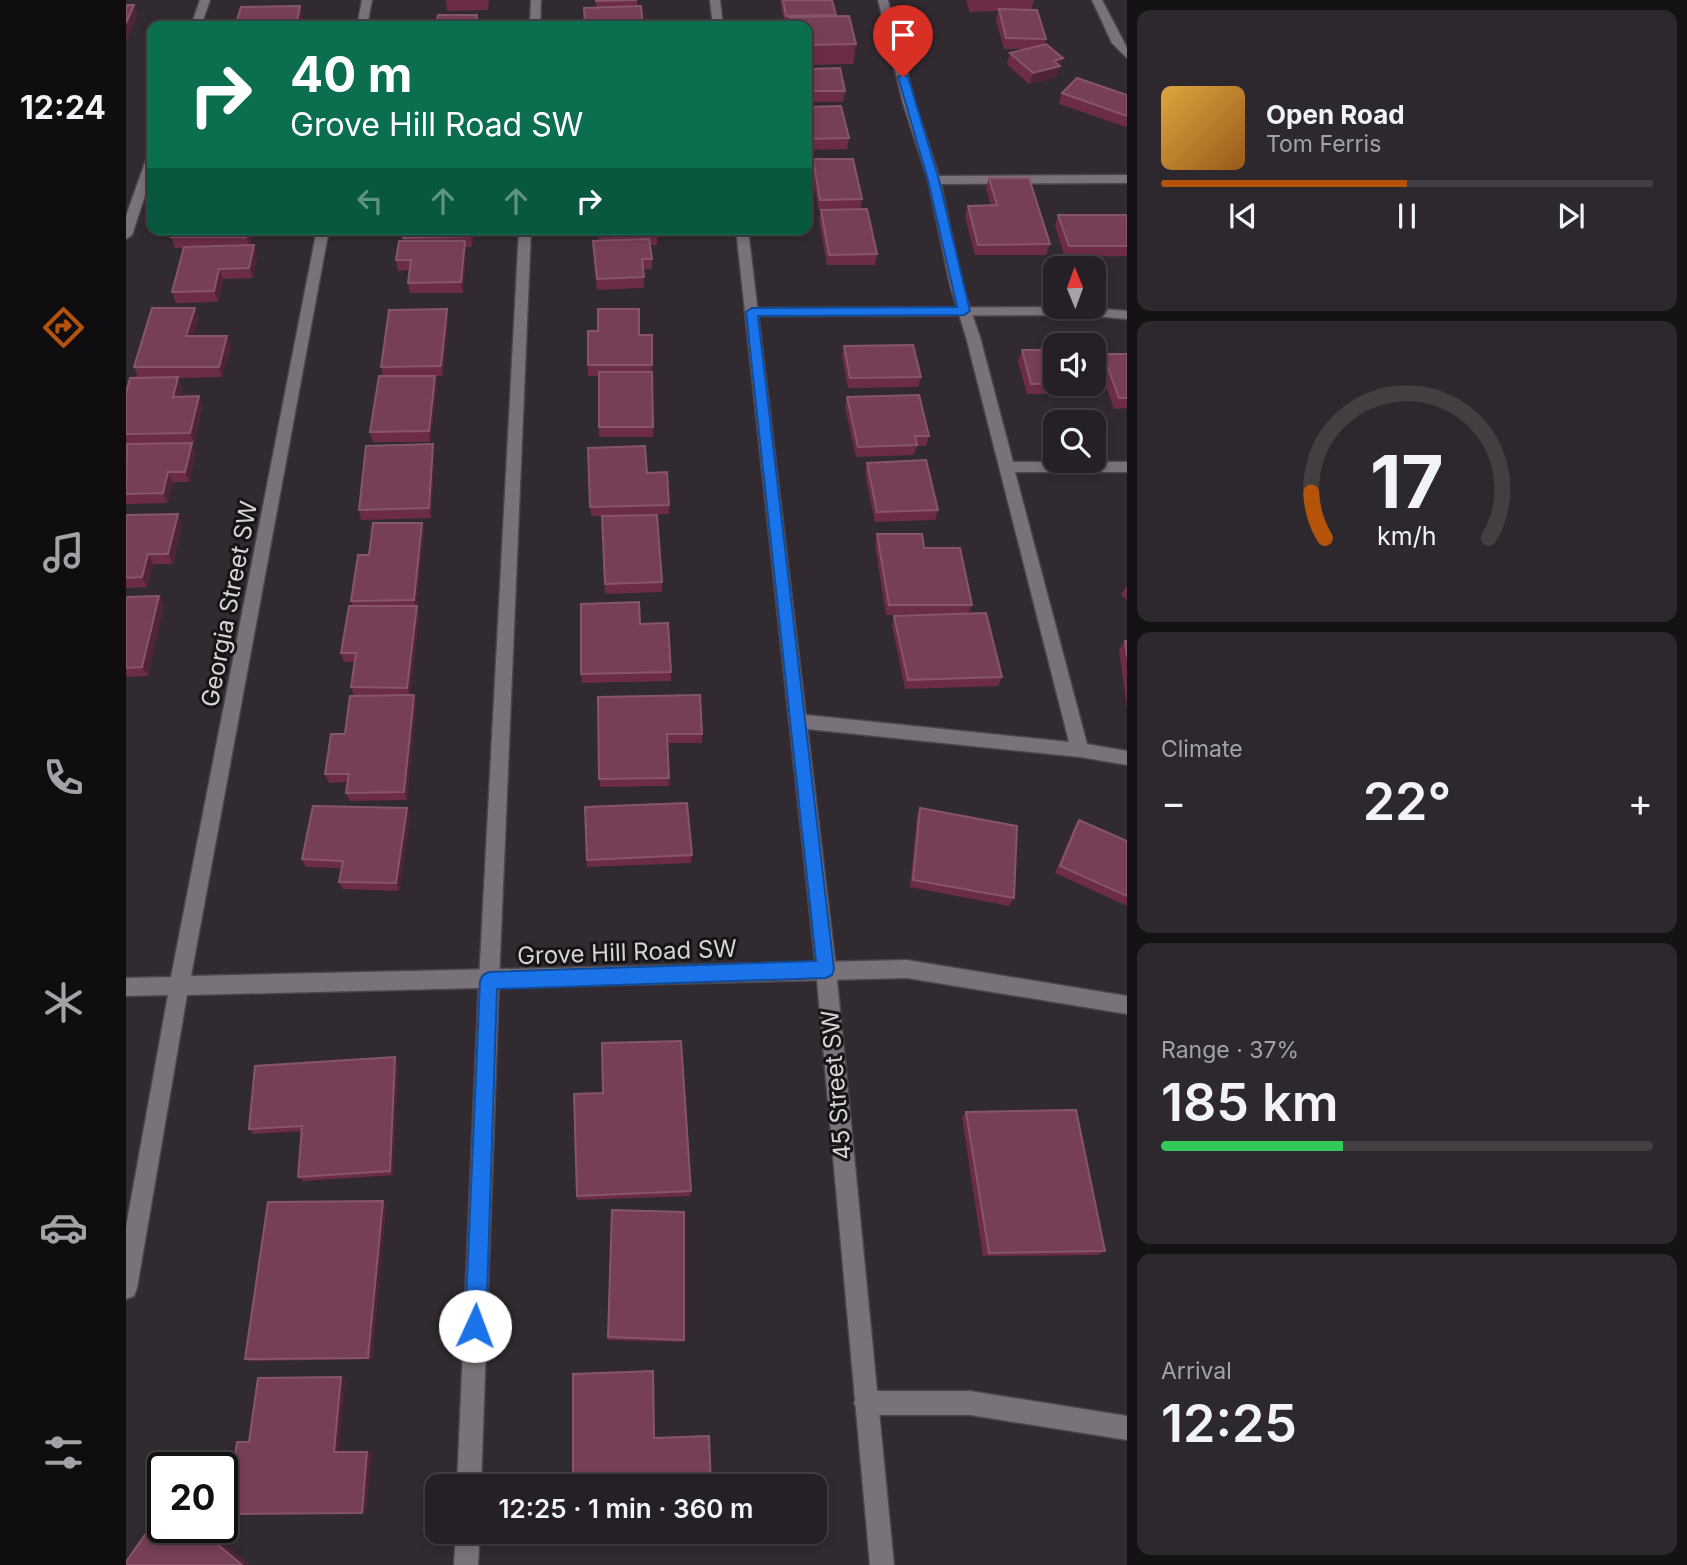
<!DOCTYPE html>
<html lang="en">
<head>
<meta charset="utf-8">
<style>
  :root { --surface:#252025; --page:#2d282d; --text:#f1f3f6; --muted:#a3a3a7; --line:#423e42; --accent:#b45309 }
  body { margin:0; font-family:Inter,sans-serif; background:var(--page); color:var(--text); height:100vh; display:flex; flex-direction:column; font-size:26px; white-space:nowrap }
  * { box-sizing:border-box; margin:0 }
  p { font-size:23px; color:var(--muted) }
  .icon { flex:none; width:38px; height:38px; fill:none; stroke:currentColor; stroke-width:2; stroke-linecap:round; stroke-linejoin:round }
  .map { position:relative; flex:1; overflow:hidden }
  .panel { display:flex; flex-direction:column; gap:10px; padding:10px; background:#141214; width:560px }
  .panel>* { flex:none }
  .hud { position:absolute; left:21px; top:21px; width:665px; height:214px; border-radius:14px; box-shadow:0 4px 10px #0003,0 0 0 2px var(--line); background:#0b6e4f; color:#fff; overflow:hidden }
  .needle { width:46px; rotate:359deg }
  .tools { position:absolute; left:917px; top:256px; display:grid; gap:14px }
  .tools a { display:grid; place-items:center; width:63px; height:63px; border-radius:14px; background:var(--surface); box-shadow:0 4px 10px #0003,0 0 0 2px var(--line); font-size:35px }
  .speed { position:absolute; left:21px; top:1452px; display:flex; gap:14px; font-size:35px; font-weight:700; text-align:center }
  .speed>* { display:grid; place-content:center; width:91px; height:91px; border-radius:50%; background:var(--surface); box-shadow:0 4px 10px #0003,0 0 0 2px var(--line); line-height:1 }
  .speed .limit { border:4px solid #111; border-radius:10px; background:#fff; color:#111 }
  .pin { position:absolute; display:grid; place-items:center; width:60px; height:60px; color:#fff; margin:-72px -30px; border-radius:50% 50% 50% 0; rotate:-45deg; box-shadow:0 0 7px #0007 }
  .pin .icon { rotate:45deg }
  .me { position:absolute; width:77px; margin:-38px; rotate:2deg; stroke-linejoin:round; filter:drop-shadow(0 0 5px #0008) }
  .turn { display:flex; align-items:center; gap:24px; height:147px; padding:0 28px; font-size:32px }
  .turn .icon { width:91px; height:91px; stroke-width:2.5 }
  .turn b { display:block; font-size:49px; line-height:60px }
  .lanes { display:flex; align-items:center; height:66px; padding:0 28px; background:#0003; justify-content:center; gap:35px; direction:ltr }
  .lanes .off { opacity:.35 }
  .big { font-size:52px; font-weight:600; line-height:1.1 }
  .panel .widget { flex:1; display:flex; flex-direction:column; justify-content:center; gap:10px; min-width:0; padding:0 24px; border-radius:14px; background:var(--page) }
  .panel .dial { align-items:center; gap:0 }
  .dial svg { height:182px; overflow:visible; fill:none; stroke:var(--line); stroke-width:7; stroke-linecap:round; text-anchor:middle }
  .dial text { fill:var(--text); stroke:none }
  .song { display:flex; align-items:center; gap:21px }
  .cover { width:84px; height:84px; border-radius:10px; background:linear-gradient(135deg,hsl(40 70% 55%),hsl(30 70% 35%)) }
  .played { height:7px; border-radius:4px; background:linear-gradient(90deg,var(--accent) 50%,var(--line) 50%) }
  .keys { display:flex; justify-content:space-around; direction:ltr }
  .heat { display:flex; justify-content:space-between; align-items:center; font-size:38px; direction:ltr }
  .charge { height:10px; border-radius:5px; background:linear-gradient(90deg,#34c759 37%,var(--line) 0) }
  .trip { position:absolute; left:299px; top:1474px; width:402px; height:70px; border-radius:14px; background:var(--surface); box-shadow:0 4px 10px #0003,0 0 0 2px var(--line); font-weight:600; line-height:70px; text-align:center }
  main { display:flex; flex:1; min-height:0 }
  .menu { display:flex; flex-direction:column; width:126px; justify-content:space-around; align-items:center; background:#0f0d0f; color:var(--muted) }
  .menu .icon { width:49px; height:49px }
  .menu .on { color:var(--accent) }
  .menu b { font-size:32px; color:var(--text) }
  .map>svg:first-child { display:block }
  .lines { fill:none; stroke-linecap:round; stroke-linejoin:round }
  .service-casing { stroke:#4a454a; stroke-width:3 }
  .minor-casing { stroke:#4a454a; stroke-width:3 }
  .tertiary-casing { stroke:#4a454a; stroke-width:3 }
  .service { fill:#7a727a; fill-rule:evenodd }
  .minor { fill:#7a727a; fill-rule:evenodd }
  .tertiary { fill:#7a727a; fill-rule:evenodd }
  .wall { fill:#6c2c48 }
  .shaded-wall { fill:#502438 }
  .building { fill:#773e57; stroke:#86556b; stroke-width:2 }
  .route { fill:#1a73e8; stroke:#114b97; stroke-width:2 }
  .labels { text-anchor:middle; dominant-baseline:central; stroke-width:6; stroke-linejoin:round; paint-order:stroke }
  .street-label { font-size:24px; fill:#d6d2d6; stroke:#171417 }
</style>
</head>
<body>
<main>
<nav class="menu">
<b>12:24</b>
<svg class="icon on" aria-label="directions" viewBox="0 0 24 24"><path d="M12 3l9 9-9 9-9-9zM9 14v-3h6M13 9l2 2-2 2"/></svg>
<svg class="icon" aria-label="music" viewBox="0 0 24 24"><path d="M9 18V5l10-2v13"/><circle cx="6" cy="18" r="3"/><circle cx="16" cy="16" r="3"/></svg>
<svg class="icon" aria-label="phone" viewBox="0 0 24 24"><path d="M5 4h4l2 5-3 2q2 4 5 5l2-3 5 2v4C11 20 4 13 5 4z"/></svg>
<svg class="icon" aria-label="climate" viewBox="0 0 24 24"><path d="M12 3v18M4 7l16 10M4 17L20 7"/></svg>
<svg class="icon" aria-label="car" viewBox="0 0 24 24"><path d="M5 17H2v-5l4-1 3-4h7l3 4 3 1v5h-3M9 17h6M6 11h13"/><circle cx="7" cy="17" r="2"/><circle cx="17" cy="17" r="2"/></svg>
<svg class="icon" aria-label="filters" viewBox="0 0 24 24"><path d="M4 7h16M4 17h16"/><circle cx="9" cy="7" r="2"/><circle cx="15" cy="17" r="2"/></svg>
</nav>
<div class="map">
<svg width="1001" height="1565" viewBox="0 0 1001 1565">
  <rect width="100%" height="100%" fill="#312a31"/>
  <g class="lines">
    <g class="service-casing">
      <path id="service" d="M 74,0 L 84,0 L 75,26 L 65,26 Z
        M 405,0 L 415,0 L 414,26 L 404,26 Z
        M 752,0 L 762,0 L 789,103 L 813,176 L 1001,175 L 1001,183 L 815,184 L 836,285 L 854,337 L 887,462 L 1001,462 L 1001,472 L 889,472 L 961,744 L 1001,751 L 1001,765 L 954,757 L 671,728 L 665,726 L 663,721 L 665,716 L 671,714 L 943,742 L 840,337 L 824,285 L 802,180 L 777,103 Z
        M 22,154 L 26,154 L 26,174 L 6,235 L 0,239 L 0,216 Z
        M 393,229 L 405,229 L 373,981 L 355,1486 L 331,1486 L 353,981 Z
        M 330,1531 L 354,1531 L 352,1565 L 328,1565 Z"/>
    </g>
    <g class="minor-casing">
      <path id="minor" d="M 236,0 L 246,0 L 241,26 L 231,26 Z
        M 966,0 L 976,0 L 1001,48 L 1001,58 L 986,43 Z
        M 191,229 L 203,229 L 65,976 L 781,960 L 1001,996 L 1001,1014 L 781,978 L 61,995 L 11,1288 L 8,1296 L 0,1299 L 0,1227 L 42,995 L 0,996 L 0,978 L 45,977 Z
        M 956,307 L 1001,311 L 1001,319 L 956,315 L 626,316 L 619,312 L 626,308 Z
        M 740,1391 L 844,1391 L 1001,1416 L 1001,1440 L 844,1415 L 740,1415 L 732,1411 L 728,1403 L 732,1395 Z"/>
    </g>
    <g class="tertiary-casing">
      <path id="tertiary" d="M 584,0 L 594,0 L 597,26 L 587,26 Z
        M 610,229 L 622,229 L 710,969 L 768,1565 L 744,1565 L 690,969 Z"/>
    </g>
    <use href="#service" class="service"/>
    <use href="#minor" class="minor"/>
    <use href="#tertiary" class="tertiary"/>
  </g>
  <path class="wall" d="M 320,0 L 363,0 L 362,10 L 321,11 Z
    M 470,0 L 511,0 L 511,6 L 470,7 Z
    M 654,0 L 706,0 L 710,16 L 730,44 L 727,64 L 681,65 L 681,26 L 659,26 Z
    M 840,0 L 908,0 L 905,10 L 920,39 L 918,45 L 937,58 L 930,77 L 903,84 L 881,64 L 884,53 L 899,49 L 878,49 L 870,20 L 872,11 L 844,12 Z
    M 681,69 L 719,91 L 717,102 L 681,102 Z
    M 936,93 L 1001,95 L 1001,125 L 1000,127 L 933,104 Z
    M 681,107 L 723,138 L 721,149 L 681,150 Z
    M 687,159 L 736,199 L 734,209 L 751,254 L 749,265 L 701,265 L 693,220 L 695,210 L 693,210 L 685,170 Z
    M 863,178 L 924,244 L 920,255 L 849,255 L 839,216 L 842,206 L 865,205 L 860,189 Z
    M 932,215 L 1001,218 L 1001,256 L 939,257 L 929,226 Z
    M 128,229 L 124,245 L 131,256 L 127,278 L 97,279 L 92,302 L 50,303 L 46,292 L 58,248 L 49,248 L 45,237 Z
    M 347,229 L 346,247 L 340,247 L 337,293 L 284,293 L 282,283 L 284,270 L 272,271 L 270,260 L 277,241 L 277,238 Z
    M 473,229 L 531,234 L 531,245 L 524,245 L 526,259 L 526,269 L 517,269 L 518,288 L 471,290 L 467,241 L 473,241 Z
    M 69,308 L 72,318 L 67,336 L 101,336 L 105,346 L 96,377 L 52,378 L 56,388 L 54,397 L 77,406 L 68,443 L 0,444 L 0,393 L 12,378 L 8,367 Z
    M 321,309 L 322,320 L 317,376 L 309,376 L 311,386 L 304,442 L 247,442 L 244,432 L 257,376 L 255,367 Z
    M 472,331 L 513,335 L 526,365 L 527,437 L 473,437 L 473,376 L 462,376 L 462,365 Z
    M 718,346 L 795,377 L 792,387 L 722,388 L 716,356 Z
    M 896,350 L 964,383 L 960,394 L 901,394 L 892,361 Z
    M 977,354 L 1001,354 L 1001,408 L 988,409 L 973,365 Z
    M 721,397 L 803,436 L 800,446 L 791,446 L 788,455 L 730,457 L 719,407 Z
    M 0,447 L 70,453 L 63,482 L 47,482 L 41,503 L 0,504 Z
    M 462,448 L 521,473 L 543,505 L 543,514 L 465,516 Z
    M 308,454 L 305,518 L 235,520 L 233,510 Z
    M 741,463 L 812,510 L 809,520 L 749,522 L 739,473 Z
    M 52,514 L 56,524 L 47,564 L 27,564 L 21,587 L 0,588 L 0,515 Z
    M 476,516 L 536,582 L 536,592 L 479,594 Z
    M 296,523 L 298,533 L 290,606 L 293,616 L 284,695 L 288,695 L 290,704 L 281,800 L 224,801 L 220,793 L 222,782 L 203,783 L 199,774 L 219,734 L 228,696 L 225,687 L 229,662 L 218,662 L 215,653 L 227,606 L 225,601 L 243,555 Z
    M 751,534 L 798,548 L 846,605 L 842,613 L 876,677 L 872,686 L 779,689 L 766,625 L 768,616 L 817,614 L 760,615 L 749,544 Z
    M 1001,585 L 1001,600 L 995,595 Z
    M 33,596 L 38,605 L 22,676 L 0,677 L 0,597 Z
    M 999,641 L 1001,641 L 1001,709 L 993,650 Z
    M 545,672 L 545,681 L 456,683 L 455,674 Z
    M 472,697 L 576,734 L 576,743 L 541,743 L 543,786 L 474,787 Z
    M 459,807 L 566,855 L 565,863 L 461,867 Z
    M 281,808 L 284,816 L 273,891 L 217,889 L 213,882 L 216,868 L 180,867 L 176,859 Z
    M 794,808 L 888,898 L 883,906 L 784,887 L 791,816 Z
    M 953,820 L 1001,841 L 1001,906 L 929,873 L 948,828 Z
    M 272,1062 L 267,1175 L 177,1181 L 172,1177 L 176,1131 L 128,1134 L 123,1129 Z
    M 840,1112 L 979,1251 L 972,1255 L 857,1256 L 836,1117 Z
    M 565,1191 L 564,1196 L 451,1200 L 451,1196 Z
    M 260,1205 L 246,1359 L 125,1361 L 119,1359 Z
    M 486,1210 L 558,1340 L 557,1342 L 482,1340 Z"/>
  <path class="shaded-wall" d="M 8,5 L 12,15 L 0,42 L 0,23 Z
    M 174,6 L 177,16 L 174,26 L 170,26 Z
    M 937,58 L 930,77 L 903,84 L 907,73 L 928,61 Z
    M 122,229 L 128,229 L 123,248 L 120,237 Z
    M 345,229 L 347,229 L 346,247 L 345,236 Z
    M 339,241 L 340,251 L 337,293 L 335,282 Z
    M 128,245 L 131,256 L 127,278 L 123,268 Z
    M 93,269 L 97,279 L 92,302 L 88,291 Z
    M 69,308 L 72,318 L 65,346 L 60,336 Z
    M 321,309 L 322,320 L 317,376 L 315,366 Z
    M 101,336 L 105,346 L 96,377 L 93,367 Z
    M 309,376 L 311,386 L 304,442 L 303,431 Z
    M 52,377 L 56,388 L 51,407 L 47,397 Z
    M 73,396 L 77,406 L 68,443 L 64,433 Z
    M 66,443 L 70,453 L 63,482 L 59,472 Z
    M 307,444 L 308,454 L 305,518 L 303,508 Z
    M 42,472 L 47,482 L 41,503 L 37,493 Z
    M 52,514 L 56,524 L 47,564 L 42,554 Z
    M 296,523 L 298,533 L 290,609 L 288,600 Z
    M 22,554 L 27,564 L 21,587 L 16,577 Z
    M 33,596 L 38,605 L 22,676 L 16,667 Z
    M 291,606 L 293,616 L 284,696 L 281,688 Z
    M 288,695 L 290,704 L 281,800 L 278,792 Z
    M 281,808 L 284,816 L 273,891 L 270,883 Z
    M 269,1057 L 272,1062 L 267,1175 L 264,1171 Z
    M 257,1201 L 260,1205 L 246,1359 L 242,1358 Z
    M 215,1377 L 220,1379 L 212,1453 L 208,1452 Z
    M 241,1452 L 246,1452 L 240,1512 L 236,1513 Z
    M 72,1528 L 79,1528 L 124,1565 L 116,1565 Z"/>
  <path class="building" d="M 470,0 L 511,0 L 470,1 Z
    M 657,0 L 706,0 L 710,15 L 660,16 Z
    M 0,5 L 8,5 L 0,23 Z
    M 174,6 L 170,26 L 109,26 L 115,7 Z
    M 515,6 L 517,26 L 459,26 L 458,8 Z
    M 873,9 L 911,10 L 920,39 L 880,38 Z
    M 312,15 L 351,15 L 350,26 L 310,26 Z
    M 723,16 L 730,44 L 681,45 L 681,26 L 666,26 L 664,17 Z
    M 920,44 L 937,58 L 928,61 L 934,66 L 907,73 L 884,53 Z
    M 714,68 L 719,91 L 681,91 L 681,69 Z
    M 951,78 L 1001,95 L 1001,116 L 936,93 Z
    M 715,106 L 723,138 L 682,139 L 681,107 Z
    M 687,159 L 727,159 L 736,199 L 694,200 Z
    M 863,178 L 903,178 L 924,244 L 852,245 L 842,206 L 871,205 Z
    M 741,209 L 751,254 L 703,255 L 695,210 Z
    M 932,215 L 1000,215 L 1001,218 L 1001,246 L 943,246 Z
    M 48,229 L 122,229 L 120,237 L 45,237 Z
    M 278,229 L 345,229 L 345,236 L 277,238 Z
    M 473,229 L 530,229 L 531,234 L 473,235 Z
    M 523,239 L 526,259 L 516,259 L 518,277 L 471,279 L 467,241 Z
    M 273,241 L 339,241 L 335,282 L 282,283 L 285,260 L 270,260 Z
    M 128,245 L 123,268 L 93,269 L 88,291 L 46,292 L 58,247 Z
    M 26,308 L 69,308 L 60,336 L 101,336 L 93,367 L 8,367 Z
    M 321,309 L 315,366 L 255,367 L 263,310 Z
    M 472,309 L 513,309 L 513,335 L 526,335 L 526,365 L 462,365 L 462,331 L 472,331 Z
    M 787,345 L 795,377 L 724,378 L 718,346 Z
    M 896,350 L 929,350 L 929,383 L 964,383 L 905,384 Z
    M 977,354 L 1001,354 L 1001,398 L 993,398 Z
    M 473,372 L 526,372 L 527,427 L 473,427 Z
    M 253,376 L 309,376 L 303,431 L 244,432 Z
    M 52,377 L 47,397 L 73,396 L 64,433 L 0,434 L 0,393 L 4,378 Z
    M 793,395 L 803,436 L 789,436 L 791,445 L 732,447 L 721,397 Z
    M 66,443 L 59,472 L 42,472 L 37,493 L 0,494 L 1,444 Z
    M 307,444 L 303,508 L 233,510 L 240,446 Z
    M 519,446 L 521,473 L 541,472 L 543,505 L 464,507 L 462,448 Z
    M 800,460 L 812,510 L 751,512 L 741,463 Z
    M 52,514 L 42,554 L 22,554 L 16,577 L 0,578 L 0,515 Z
    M 531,515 L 536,582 L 479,584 L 476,516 Z
    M 247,523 L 296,523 L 288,600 L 225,601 L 232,555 L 243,555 Z
    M 751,534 L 796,534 L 798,548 L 834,548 L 846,605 L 763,605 Z
    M 33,596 L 16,667 L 0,668 L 0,597 Z
    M 513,602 L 514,624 L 542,623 L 545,672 L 455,674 L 455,604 Z
    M 223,606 L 291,606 L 281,688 L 225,687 L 230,653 L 215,653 Z
    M 860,613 L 876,677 L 782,680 L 768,616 Z
    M 999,641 L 1001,641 L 1001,657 Z
    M 288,695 L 278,792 L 220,793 L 223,774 L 199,774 L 205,734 L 219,734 L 224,696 Z
    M 574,695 L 576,734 L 541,734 L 543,778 L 473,779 L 472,697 Z
    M 561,803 L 566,855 L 461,860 L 459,807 Z
    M 187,806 L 281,808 L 270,883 L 213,882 L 217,861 L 176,859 Z
    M 794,808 L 891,826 L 888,898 L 787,880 Z
    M 953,820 L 1001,841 L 1001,896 L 934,866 Z
    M 555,1041 L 565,1191 L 451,1196 L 448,1094 L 477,1093 L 476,1043 Z
    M 269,1057 L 264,1171 L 172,1177 L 176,1126 L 123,1129 L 129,1066 Z
    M 950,1110 L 979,1251 L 863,1253 L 840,1112 Z
    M 257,1201 L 242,1358 L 119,1359 L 142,1202 Z
    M 486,1210 L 558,1212 L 558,1340 L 482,1337 Z
    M 527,1371 L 528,1438 L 583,1436 L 585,1486 L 447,1486 L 447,1374 Z
    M 215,1377 L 208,1452 L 241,1452 L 236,1513 L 101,1514 L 111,1442 L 123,1442 L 132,1378 Z
    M 37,1509 L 37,1528 L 72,1528 L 116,1565 L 0,1565 L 0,1562 Z
    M 447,1531 L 588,1531 L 588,1534 L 447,1538 Z"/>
  <path class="route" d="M 777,74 L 782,77 L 813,180 L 844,311 L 838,315 L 632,316 L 708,969 L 706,975 L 700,978 L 371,989 L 360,1326 L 357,1334 L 349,1337 L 342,1334 L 339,1326 L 354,981 L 357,975 L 363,972 L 690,961 L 620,312 L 626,308 L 831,307 L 802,180 L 772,77 Z"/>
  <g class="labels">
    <g class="street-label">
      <text transform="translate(103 604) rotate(-79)">Georgia Street SW</text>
      <text transform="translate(501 952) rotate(-2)">Grove Hill Road SW</text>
      <text transform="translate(710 1085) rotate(-95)">45 Street SW</text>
    </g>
  </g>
</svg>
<div class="tools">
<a><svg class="needle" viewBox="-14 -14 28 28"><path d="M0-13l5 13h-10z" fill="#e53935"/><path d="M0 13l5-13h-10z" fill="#a3a3a7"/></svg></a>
<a><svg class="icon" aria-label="sound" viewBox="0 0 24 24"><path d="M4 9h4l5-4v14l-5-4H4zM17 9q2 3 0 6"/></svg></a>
<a><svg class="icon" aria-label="search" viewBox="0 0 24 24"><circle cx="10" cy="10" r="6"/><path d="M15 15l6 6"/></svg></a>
</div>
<div class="speed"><div class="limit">20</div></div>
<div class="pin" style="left:777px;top:77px;background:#d93025"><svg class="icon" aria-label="arrive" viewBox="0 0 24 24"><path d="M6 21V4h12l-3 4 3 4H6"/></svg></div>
<svg class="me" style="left:349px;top:1326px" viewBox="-20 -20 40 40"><circle r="19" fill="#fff"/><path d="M0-13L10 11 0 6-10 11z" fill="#1a73e8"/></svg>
<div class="trip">12:25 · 1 min · 360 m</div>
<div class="hud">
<div class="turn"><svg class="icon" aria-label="right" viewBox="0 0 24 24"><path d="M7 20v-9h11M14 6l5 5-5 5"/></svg><div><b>40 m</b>Grove Hill Road SW</div></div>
<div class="lanes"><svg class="icon off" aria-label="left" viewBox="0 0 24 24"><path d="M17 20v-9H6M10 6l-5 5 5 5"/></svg><svg class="icon off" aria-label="ahead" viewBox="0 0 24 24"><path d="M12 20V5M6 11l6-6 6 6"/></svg><svg class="icon off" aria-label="ahead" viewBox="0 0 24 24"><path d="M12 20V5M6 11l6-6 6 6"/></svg><svg class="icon" aria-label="right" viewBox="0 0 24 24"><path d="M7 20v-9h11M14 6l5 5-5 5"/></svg></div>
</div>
</div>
<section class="panel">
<div class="widget">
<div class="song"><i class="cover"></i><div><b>Open Road</b><p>Tom Ferris</p></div></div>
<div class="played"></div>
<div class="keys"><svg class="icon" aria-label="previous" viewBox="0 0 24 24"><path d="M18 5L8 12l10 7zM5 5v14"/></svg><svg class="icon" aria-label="pause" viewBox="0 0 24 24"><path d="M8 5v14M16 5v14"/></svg><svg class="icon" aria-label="next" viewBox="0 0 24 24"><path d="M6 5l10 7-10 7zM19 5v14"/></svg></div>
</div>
<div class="widget dial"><svg viewBox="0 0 100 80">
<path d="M14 69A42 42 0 1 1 86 69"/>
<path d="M14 69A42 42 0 0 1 8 49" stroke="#b45309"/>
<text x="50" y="56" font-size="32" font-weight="700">17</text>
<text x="50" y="72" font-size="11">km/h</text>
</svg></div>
<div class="widget"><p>Climate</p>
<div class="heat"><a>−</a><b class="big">22°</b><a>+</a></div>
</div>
<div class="widget"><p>Range · 37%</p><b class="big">185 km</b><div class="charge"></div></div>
<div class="widget"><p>Arrival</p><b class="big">12:25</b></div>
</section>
</main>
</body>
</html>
